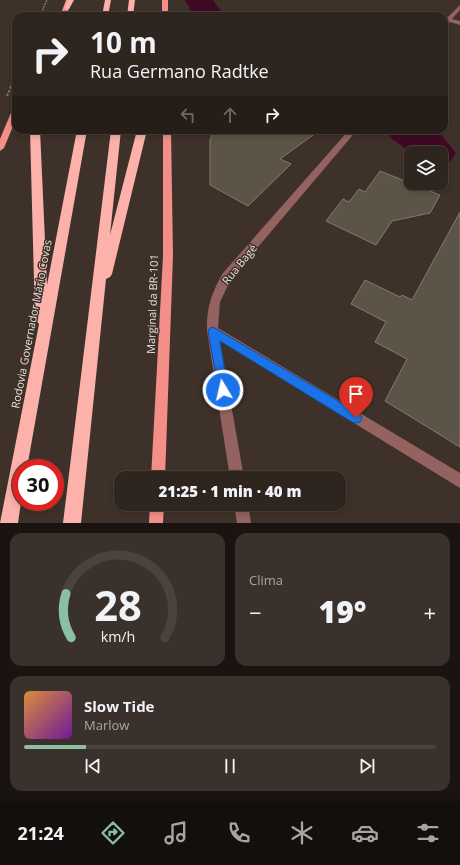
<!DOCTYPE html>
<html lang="pt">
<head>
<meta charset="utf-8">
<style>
  :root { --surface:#2e251f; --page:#3a312c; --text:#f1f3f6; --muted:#a7a5a4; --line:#49423d; --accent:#8abfa5 }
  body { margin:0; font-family:"Open Sans",sans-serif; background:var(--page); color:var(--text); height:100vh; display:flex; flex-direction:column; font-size:15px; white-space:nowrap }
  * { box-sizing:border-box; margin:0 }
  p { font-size:13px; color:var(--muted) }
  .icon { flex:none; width:22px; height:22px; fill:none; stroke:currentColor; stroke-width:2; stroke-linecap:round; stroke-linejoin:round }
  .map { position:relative; height:523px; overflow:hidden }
  .panel { display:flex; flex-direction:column; gap:10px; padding:10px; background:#191411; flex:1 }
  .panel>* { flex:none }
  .hud { position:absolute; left:12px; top:12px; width:436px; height:122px; border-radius:12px; box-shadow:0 2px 6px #0003,0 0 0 1px var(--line); background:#2e251f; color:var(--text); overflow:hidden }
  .fabs { position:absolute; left:404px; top:146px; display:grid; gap:8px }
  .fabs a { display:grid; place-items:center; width:44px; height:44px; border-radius:8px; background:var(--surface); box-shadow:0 2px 6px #0003,0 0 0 1px var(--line); font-size:20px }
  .speed { position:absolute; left:12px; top:459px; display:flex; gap:8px; font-size:20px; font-weight:700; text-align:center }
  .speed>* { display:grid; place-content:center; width:52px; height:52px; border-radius:50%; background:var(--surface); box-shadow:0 2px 6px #0003,0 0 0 1px var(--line); line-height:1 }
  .speed .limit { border:6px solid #d22; background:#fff; color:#111 }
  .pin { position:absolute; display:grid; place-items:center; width:34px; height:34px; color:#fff; margin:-41px -17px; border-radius:50% 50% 50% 0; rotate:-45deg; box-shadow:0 0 4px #0007 }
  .pin .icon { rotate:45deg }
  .me { position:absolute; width:44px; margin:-22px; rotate:351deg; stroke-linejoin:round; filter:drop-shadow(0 0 3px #0008) }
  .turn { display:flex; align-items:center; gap:14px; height:84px; padding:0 12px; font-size:18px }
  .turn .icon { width:52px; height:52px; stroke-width:2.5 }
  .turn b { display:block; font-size:28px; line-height:34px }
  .lanes { display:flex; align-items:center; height:38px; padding:0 12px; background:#0003; justify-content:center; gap:20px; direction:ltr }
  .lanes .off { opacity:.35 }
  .big { font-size:30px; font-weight:800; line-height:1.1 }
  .panel .card { flex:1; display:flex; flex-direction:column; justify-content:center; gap:6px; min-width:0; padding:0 14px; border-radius:12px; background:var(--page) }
  .panel .dial { align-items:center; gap:0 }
  .dial svg { height:104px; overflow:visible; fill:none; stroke:var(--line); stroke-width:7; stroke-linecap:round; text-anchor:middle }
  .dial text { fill:var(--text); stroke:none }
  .song { display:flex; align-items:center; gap:12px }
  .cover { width:48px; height:48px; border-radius:6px; background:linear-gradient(135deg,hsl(30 70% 55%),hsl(280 70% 35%)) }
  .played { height:4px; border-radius:2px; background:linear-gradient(90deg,var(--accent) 15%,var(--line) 15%) }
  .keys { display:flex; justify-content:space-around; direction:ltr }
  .heat { display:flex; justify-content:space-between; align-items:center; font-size:22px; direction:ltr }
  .panel .tiles { flex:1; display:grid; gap:10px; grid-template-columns:1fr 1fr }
  .card:last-child { grid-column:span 2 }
  .trip { position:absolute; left:114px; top:471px; width:232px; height:40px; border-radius:12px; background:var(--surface); box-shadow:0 2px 6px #0003,0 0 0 1px var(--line); font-weight:800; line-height:40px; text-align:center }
  .tabs { display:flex; height:64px; justify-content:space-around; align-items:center; background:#120f0c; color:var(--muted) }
  .tabs .icon { width:28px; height:28px }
  .tabs .current { color:var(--accent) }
  .tabs b { font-size:18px; color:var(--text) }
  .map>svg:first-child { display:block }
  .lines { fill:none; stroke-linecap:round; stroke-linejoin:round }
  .river { fill:#400923; fill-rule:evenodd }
  .building { fill:#5c5447; stroke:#847b6d }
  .path-far1 { stroke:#827770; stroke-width:1.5; stroke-dasharray:2 1; stroke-linecap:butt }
  .path { stroke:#827770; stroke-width:2; stroke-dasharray:2.5 1.5; stroke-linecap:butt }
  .minor { fill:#95635f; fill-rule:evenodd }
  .major { fill:#f48e88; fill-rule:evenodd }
  .highway { fill:#fcb1ab; fill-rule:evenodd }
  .route { fill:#1a73e8; stroke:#114b97 }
  .labels { text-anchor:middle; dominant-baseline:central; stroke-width:3; stroke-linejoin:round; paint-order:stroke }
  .street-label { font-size:11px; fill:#e8e0db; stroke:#3e3129 }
</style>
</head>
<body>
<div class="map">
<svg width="460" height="523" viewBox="0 0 460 523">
  <rect width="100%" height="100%" fill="#3e3129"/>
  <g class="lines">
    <path class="river" d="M 185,0 L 213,0 L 224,16 L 194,16 Z
      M 386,130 L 433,130 L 442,136 L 456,153 L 450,162 L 441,165 L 441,153 L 412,153 L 392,139 Z"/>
  </g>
  <path class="building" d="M 214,130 L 320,130 L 280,159 L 291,164 L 248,206 L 210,185 L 210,140 Z
    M 380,171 L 440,195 L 430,213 L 392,221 L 376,245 L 326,221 L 343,199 L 349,202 L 359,189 L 365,192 Z
    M 460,212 L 460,447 L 385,401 L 407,359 L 375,342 L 386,322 L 351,304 L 365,280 L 400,297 L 402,295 L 412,300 Z"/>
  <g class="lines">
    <path class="path-far1" d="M 40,16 L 47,0
      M 10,88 L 16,74"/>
    <path class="path" d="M 7,96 L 11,87"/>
    <path class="minor" d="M 460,5 L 460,10 L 452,19 L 460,21 L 460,25 L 450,22 L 444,27 L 444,21 Z
      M 349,130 L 357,130 L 231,279 L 220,302 L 218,328 L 460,473 L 460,488 L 220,341 L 244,478 L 230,478 L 207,331 C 206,308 212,292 223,273 Z
      M 234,504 L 248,504 L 251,523 L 237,523 Z"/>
    <path class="major" d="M 66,0 L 72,0 L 66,16 L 60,16 Z
      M 162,0 L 168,0 L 168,16 L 162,16 Z
      M 13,108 L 16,108 L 16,119 L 4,148 L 0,151 L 0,139 Z
      M 163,130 L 171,130 L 173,256 L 165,478 L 151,478 L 163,256 Z
      M 150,504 L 164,504 L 163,523 L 149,523 Z"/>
    <path class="highway" d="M 68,0 L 74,0 L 69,9 L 67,10 L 64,8 Z
      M 105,0 L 111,0 L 108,16 L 102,16 Z
      M 129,0 L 135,0 L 133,16 L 127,16 Z
      M 30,130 L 40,130 L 47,285 L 77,130 L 87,130 L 27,468 L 21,468 L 21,502 L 18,523 L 0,523 L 39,324 L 35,319 Z
      M 111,130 L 121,130 L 110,235 L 137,130 L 147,130 L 112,274 L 110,277 L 106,279 L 81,523 L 63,523 Z"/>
  </g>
  <path class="route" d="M 213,327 L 360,414 L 362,418 L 360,422 L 356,423 L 352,422 L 220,341 L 228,390 L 227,394 L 223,395 L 219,394 L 208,331 L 210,328 Z"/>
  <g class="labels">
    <g class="street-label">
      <text transform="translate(239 264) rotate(-51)">Rua Bagé</text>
      <text transform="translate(152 304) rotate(-88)">Marginal da BR-101</text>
      <text transform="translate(31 324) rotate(-79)">Rodovia Governador Mário Covas</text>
    </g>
  </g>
</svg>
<div class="fabs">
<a><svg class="icon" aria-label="layers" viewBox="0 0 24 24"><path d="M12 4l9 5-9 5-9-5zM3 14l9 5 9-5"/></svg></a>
</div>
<div class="speed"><div class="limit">30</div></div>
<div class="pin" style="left:356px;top:418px;background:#d93025"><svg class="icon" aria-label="arrive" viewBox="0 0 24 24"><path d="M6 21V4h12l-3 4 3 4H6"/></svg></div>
<svg class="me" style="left:223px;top:390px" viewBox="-20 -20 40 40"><circle r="17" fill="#1a73e8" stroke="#fff" stroke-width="3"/><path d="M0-11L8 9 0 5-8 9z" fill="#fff"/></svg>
<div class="trip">21:25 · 1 min · 40 m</div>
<div class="hud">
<div class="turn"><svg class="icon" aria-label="right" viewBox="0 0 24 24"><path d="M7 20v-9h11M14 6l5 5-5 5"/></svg><div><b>10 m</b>Rua Germano Radtke</div></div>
<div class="lanes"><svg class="icon off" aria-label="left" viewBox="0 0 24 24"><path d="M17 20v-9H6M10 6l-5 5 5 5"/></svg><svg class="icon off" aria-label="ahead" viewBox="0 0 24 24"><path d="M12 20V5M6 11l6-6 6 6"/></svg><svg class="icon" aria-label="right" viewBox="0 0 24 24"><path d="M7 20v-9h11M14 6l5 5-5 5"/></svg></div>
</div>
</div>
<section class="panel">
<div class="tiles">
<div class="card dial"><svg viewBox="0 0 100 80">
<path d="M14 69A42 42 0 1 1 86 69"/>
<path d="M14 69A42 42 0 0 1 10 35" stroke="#8abfa5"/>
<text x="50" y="56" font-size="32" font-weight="700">28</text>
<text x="50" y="72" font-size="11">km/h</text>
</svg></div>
<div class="card"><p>Clima</p>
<div class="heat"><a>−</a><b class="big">19°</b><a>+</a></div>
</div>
<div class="card">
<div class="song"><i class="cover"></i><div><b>Slow Tide</b><p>Marlow</p></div></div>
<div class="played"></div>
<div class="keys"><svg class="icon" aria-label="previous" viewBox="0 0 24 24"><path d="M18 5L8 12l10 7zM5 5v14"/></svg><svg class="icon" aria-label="pause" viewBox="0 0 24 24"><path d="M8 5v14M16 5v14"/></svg><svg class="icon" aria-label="next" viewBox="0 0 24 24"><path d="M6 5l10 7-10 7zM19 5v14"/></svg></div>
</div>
</div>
</section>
<nav class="tabs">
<b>21:24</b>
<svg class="icon current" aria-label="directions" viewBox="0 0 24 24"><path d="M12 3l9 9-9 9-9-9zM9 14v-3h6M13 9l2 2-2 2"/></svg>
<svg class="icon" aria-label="music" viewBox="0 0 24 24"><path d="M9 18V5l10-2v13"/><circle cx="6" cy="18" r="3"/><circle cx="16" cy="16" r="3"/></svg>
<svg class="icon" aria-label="phone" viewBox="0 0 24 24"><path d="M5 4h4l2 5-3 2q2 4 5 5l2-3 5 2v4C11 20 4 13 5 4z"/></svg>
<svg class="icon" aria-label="climate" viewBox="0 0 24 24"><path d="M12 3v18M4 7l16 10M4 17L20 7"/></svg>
<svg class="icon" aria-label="car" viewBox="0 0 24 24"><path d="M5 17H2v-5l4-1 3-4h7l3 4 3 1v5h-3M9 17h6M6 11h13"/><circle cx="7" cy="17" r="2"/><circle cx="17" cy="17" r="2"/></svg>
<svg class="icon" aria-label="filters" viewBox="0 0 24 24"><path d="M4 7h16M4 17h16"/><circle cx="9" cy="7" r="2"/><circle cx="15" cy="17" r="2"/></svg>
</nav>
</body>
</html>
